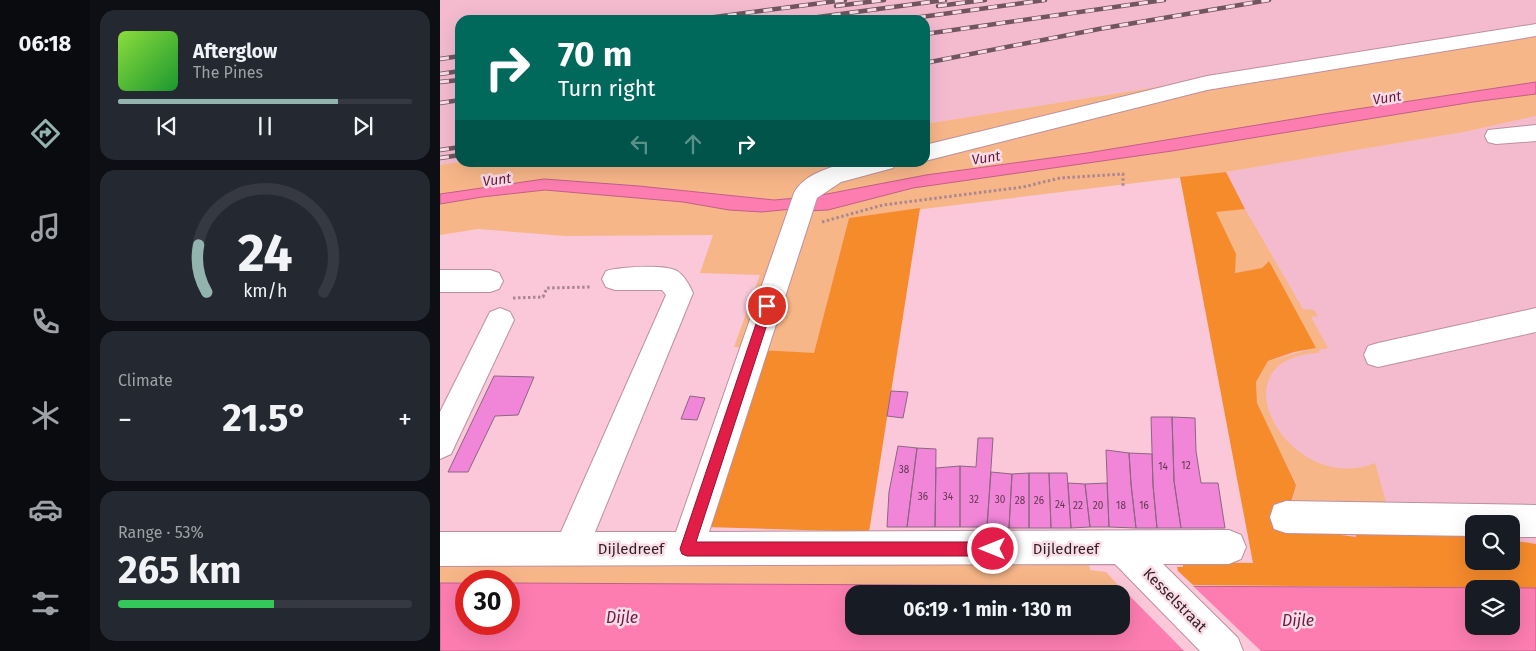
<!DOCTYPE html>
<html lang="en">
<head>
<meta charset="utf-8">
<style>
  :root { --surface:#171b24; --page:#242831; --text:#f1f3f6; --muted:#9ea1a6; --line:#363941; --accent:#93b3ae }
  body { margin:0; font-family:"Fira Sans",sans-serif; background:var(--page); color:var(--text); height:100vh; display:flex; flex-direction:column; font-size:19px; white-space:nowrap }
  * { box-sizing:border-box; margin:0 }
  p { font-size:16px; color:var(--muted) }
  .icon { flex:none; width:28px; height:28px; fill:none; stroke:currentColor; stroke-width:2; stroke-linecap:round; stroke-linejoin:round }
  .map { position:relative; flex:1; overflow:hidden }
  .side { display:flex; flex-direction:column; gap:10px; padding:10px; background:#0d0f14; width:350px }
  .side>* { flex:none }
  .hud { position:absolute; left:15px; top:15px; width:475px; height:152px; border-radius:15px; box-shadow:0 5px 20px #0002; background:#00695c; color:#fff; overflow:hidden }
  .tools { position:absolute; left:1025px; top:515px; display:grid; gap:10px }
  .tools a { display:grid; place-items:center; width:55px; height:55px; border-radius:10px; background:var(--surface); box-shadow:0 5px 20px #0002; font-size:25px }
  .speed { position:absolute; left:15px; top:570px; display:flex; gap:10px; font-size:25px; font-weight:700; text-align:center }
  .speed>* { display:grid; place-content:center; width:65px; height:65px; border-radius:50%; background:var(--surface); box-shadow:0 5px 20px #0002; line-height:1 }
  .speed .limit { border:8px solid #d22; background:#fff; color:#111 }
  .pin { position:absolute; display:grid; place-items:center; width:42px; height:42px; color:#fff; margin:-21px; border:2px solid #fff; border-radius:50%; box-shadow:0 1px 5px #0007 }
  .me { position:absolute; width:55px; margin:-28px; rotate:270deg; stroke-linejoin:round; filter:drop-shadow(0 0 4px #0008) }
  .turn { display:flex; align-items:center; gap:18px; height:105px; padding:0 20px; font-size:22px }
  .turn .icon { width:65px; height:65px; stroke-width:2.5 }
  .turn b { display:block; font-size:35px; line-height:42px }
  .lanes { display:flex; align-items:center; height:48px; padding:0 20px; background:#0003; justify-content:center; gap:25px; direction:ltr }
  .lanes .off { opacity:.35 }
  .big { font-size:38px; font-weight:700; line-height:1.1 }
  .side .tile { flex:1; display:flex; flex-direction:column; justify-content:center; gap:8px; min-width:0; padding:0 18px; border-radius:15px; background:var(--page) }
  .side .dial { align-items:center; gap:0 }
  .dial svg { height:130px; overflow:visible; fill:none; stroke:var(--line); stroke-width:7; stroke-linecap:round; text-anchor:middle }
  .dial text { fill:var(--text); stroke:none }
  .song { display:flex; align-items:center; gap:15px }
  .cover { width:60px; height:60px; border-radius:8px; background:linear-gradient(135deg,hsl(90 70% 55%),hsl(130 70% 35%)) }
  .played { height:5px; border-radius:2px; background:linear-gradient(90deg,var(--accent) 75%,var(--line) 75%) }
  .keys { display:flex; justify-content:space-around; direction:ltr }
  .heat { display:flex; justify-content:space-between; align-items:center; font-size:28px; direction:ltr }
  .charge { height:8px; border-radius:4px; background:linear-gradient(90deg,#34c759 53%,var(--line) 0) }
  .trip { position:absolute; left:405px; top:585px; width:285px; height:50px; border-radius:15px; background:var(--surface); box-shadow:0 5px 20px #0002; font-weight:700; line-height:50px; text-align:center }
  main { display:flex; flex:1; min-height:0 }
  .dock { display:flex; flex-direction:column; width:90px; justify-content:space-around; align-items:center; background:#090b0e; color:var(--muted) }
  .dock .icon { width:35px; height:35px }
  .dock .on { color:var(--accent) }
  .dock b { font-size:22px; color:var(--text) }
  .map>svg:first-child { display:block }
  .built { fill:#f4bbcf; fill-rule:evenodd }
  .green { fill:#f7b688 }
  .forest { fill:#f68b2c }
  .water { fill:#fd7db1; stroke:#c06087; fill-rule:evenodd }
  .pier { fill:#fac8d9 }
  .building { fill:#f185d8; stroke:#8b6681 }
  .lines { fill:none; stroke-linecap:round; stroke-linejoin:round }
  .minor-casing { stroke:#bd8f9f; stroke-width:2 }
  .path { stroke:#ac8693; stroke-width:3; stroke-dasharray:2.5 2.5; stroke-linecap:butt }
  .minor { fill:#fff; fill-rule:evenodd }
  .rail-casing { stroke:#71555f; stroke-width:4.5 }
  .rail { stroke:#fadce6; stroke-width:3; stroke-dasharray:9; stroke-linecap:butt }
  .route { fill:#e11d48; stroke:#92132f }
  .labels { text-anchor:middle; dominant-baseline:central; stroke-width:5; stroke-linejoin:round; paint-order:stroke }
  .number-label { font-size:10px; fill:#603851 }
  .water-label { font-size:14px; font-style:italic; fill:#691a3f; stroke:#fadce6 }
  .near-street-label { font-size:15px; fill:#301e24; stroke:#fadce6 }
  .near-water-label { font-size:16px; font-style:italic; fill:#691a3f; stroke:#fadce6 }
</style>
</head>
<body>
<main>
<nav class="dock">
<b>06:18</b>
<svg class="icon on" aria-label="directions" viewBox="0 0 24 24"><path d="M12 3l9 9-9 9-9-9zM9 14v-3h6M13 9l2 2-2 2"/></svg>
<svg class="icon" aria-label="music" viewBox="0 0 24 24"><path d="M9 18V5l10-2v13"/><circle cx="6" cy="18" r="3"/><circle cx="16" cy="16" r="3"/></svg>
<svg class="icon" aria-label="phone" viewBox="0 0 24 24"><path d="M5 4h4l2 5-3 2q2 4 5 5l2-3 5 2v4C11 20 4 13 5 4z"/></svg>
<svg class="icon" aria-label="climate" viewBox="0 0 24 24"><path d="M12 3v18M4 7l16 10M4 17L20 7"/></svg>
<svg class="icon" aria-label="car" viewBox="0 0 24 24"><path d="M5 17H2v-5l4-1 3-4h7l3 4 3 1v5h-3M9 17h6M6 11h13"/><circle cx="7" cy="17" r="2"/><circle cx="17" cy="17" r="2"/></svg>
<svg class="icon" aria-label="filters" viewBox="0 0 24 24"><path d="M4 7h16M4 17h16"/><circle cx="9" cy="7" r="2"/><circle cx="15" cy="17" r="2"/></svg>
</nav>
<section class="side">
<div class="tile">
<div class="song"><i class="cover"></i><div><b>Afterglow</b><p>The Pines</p></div></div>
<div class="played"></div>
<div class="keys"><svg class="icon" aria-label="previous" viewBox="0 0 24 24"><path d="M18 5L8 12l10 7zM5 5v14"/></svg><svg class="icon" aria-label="pause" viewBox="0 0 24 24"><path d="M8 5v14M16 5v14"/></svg><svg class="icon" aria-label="next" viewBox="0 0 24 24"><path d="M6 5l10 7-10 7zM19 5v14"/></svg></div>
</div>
<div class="tile dial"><svg viewBox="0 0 100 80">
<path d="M14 69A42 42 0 1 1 86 69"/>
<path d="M14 69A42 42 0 0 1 9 40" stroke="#93b3ae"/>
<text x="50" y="56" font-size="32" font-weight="700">24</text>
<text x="50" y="72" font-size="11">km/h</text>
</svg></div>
<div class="tile"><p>Climate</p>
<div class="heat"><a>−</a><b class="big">21.5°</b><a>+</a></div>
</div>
<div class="tile"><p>Range · 53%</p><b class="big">265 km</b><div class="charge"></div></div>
</section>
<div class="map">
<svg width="1096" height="651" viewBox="0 0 1096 651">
  <rect width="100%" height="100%" fill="#fac8d9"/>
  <path class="built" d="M 0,0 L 1096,0 L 1096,35 L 780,87 L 735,84 L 485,124 L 485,20 L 20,20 L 20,162 L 0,165 Z
    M 1096,116 L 1096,651 L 863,651 L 740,177 L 786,172 L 1024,132 ZM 1034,524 L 1071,524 L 1071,561 L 1034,561 ZM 1034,589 L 1071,589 L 1071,626 L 1034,626 Z"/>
  <path class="green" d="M 1096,35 L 1096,116 L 1024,132 L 786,172 L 409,218 L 374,354 L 294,347 L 320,275 L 260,273 L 273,235 L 125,236 L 38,229 L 0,235 L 0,165 L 20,162 L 485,162 L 485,124 L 735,84 L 780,87 Z
    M 805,209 L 863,309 L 874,310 L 878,316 L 871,317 L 888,348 L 879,350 L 879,353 C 770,358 850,498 935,463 L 948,509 L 851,509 L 856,484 L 817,403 L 816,382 L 828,361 L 875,348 L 829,261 L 822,268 L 795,273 L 776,211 Z
    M 0,561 L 649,564 L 650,570 L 666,572 L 678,585 L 69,583 L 69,581 L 0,583 Z"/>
  <path class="forest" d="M 786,172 L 805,209 L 776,212 L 796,254 L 795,273 L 822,268 L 829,261 L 876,348 L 854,352 L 828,361 L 816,382 L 817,403 L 856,485 L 850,506 L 896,522 L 901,535 L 916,537 L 915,522 L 1034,536 L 1034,561 L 1071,561 L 1071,540 L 1096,544 L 1096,588 L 753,585 L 738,571 L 737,567 L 743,567 L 743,562 L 813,563 L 740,177 Z
    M 480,208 L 429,532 L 266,527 L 322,350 L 374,353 L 409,218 Z"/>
  <path class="water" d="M 1096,82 L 1096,94 L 1033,102 L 732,151 L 473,188 L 388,210 L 367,211 L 371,197 L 486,175 L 647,153 L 884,114 Z
    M 104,179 L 199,186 L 334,200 L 357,198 L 352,209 L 322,212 L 289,210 L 243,202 L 105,190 L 42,197 L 0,204 L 0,194 Z
    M 0,583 L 26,583 L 26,624 L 69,624 L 69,583 L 1096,588 L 1096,651 L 0,651 ZM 1034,589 L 1071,589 L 1071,626 L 1034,626 ZM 414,594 L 681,594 L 681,626 L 414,626 Z"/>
  <path class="pier" d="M 676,582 L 750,583 L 821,651 L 744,651 Z"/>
  <path class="building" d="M 54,376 L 94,377 L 78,415 L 55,416 L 28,472 L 8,472 Z
    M 451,391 L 468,392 L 463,418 L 447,416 Z
    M 250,396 L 265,398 L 257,420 L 241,419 Z
    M 711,417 L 732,417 L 734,481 L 741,528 L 717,528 L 713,485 Z
    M 732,417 L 755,418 L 756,451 L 761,483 L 778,483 L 785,528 L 741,528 L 734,481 Z
    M 538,438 L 553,438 L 547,527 L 520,527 L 520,466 L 536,467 Z
    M 458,446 L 477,448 L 467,527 L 447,527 L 449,492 Z
    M 477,448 L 496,449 L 495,527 L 467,527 Z
    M 666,450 L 689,453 L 691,484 L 696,528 L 669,527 Z
    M 689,453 L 712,454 L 713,485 L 717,528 L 696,528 L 691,484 Z
    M 520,466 L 520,527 L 495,527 L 496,468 Z
    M 551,472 L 572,474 L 569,528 L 547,527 Z
    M 589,473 L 609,473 L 611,528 L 589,528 Z
    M 589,473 L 589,528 L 569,528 L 572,474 Z
    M 609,473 L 627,473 L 631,528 L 611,528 Z
    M 628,483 L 645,484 L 650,527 L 631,528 Z
    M 667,483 L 669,527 L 650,527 L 645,484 Z"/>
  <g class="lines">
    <g class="minor-casing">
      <path id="minor" d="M 1096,24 L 1096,36 L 767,90 L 485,161 L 485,145 L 767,76 Z
        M 1096,125 L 1096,141 L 1056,144 L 1048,142 L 1045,136 L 1048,130 Z
        M 408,162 L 456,162 L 453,168 L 401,182 L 377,198 L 269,532 L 789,530 L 801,535 L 806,547 L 801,559 L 789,564 L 723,564 L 798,638 L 803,651 L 760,651 L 675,564 L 0,566 L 0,532 L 121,532 L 226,295 L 222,290 L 175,290 L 166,287 L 162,279 L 166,271 C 179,267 225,264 237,271 C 244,275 250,286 253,293 L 155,532 L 236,532 L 354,193 C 364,174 389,168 408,162 Z
        M 0,270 L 50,270 L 59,273 L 63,281 L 59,289 L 50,292 L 0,292 Z
        M 60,308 L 70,312 L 74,320 L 11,454 L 0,459 L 0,412 L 50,312 Z
        M 1096,308 L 1096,332 L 938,367 L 928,364 L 924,355 L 928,346 L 938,343 Z
        M 846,501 L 1096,505 L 1096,537 L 1071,537 L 1071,524 L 1034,524 L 1034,536 L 846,533 L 834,529 L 830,517 L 834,505 Z"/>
    </g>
    <path class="path" d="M 382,222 L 443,205 L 583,187 L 620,178 L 683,174 L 683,188
      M 73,298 L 103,297 L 107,288 L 151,287"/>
    <use href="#minor" class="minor"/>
    <g class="rail-casing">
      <path id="rail" d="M 396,6 L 444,0
        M 498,6 L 545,0
        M 252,20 L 405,0
        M 356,20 L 505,0
        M 459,20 L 605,0
        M 485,34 L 724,0
        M 0,59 L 20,56
        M 485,63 L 659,29 L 829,0
        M 0,74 L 20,71
        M 0,82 L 20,80
        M 0,103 L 20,100
        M 0,150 L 20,147
        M 0,158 L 20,155"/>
    </g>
    <use href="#rail" class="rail"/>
  </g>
  <path class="route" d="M 327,301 L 333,306 L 256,542 L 553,542 L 558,544 L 560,549 L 558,554 L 553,556 L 247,556 L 242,554 L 240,549 L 322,306 Z"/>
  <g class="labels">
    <g class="number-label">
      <text x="746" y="466">12</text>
      <text x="723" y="467">14</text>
      <text x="464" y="470">38</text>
      <text x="483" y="497">36</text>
      <text x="508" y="497">34</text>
      <text x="534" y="500">32</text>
      <text x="560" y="500">30</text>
      <text x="580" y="501">28</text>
      <text x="599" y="501">26</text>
      <text x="620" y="505">24</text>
      <text x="638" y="506">22</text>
      <text x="658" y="506">20</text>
      <text x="681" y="506">18</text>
      <text x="704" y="506">16</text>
    </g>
    <g class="water-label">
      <text transform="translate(947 98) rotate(-9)">Vunt</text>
      <text transform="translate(546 158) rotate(-9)">Vunt</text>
      <text transform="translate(57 180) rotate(-7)">Vunt</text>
    </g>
    <g class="near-street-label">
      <text x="191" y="549">Dijledreef</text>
      <text x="626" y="549">Dijledreef</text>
      <text transform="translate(735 600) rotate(45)">Kesselstraat</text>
    </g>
    <g class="near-water-label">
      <text x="182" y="617">Dijle</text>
      <text x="858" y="620">Dijle</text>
    </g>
  </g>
</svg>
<div class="tools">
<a><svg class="icon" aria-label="search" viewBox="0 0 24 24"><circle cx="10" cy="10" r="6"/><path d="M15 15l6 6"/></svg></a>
<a><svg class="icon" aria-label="layers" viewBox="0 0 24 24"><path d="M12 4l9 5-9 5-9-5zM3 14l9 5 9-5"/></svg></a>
</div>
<div class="speed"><div class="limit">30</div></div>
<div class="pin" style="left:327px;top:306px;background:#d93025"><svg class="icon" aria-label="arrive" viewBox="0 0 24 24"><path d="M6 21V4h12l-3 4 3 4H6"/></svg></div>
<svg class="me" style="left:553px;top:549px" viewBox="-20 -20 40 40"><circle r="17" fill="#e11d48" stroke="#fff" stroke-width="3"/><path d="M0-11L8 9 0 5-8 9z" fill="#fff"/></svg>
<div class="trip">06:19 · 1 min · 130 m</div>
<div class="hud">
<div class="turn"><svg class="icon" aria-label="right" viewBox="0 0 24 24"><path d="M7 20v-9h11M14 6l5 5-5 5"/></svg><div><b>70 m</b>Turn right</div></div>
<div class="lanes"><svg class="icon off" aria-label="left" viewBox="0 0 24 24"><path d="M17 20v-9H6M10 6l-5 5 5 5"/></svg><svg class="icon off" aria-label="ahead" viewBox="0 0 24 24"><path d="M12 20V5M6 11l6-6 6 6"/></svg><svg class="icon" aria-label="right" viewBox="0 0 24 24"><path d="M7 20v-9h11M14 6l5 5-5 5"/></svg></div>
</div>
</div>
</main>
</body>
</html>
